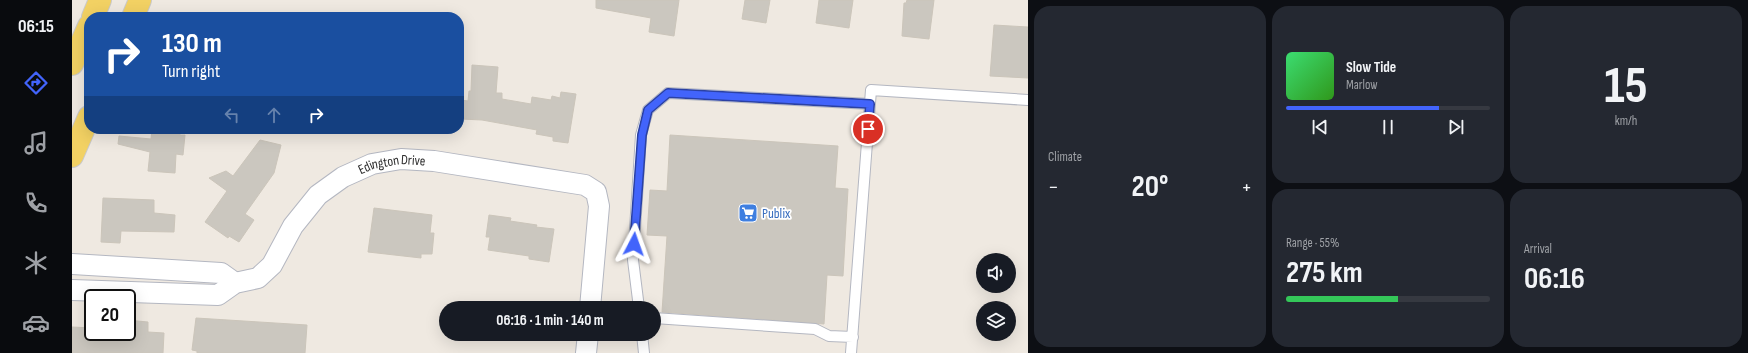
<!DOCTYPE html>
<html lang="en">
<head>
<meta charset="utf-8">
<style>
  :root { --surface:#171b24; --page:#242831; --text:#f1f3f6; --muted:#9ea1a6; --line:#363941; --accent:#4264fb }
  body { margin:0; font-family:"Sofia Sans Condensed",sans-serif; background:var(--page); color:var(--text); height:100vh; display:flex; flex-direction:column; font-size:15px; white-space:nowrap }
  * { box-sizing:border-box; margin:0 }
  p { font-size:13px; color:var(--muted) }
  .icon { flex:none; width:22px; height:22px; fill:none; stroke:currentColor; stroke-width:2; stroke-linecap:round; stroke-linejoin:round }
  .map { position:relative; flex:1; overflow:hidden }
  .drawer { display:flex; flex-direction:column; gap:6px; padding:6px; background:#0d0f14; width:720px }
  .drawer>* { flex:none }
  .top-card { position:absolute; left:12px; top:12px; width:380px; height:122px; border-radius:16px; box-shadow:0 4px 16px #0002; background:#1a4fa0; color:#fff; overflow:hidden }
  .fabs { position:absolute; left:904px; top:253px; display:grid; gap:8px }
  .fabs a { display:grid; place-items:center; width:40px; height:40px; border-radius:50%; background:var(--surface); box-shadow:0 4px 16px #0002; font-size:20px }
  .speed { position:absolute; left:12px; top:289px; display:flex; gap:8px; font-size:20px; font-weight:700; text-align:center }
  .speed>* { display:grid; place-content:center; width:52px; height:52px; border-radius:50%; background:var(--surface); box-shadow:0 4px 16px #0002; line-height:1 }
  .speed .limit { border:2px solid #111; border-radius:6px; background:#fff; color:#111 }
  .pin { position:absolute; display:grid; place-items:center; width:34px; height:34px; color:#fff; margin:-17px; border:2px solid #fff; border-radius:50%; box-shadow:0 1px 4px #0007 }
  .me { position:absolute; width:44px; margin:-22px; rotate:4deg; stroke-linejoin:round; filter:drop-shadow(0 0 3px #0008) }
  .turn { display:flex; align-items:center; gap:14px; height:84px; padding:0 12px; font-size:18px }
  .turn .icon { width:52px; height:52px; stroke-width:2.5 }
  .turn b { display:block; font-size:28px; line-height:34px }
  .lanes { display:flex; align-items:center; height:38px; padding:0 12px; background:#0003; justify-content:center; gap:20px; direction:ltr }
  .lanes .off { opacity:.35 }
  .big { font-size:30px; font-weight:700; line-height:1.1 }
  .drawer .card { flex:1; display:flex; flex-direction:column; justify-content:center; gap:6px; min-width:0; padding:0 14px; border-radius:16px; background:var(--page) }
  .drawer .dial { align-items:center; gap:0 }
  .dial b { font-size:52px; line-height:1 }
  .song { display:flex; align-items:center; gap:12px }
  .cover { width:48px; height:48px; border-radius:6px; background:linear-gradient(135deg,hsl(140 70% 55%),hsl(110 70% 35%)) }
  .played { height:4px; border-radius:2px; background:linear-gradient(90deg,var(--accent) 75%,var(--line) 75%) }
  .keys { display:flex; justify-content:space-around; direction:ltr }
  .heat { display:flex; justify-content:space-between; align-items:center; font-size:22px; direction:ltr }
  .charge { height:6px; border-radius:3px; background:linear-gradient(90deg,#34c759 55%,var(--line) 0) }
  .drawer .tiles { flex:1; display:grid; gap:6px; grid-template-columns:repeat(3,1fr) }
  .card:first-child { grid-row:span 2 }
  .trip { position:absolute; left:367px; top:301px; width:222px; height:40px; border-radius:20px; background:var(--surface); box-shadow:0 4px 16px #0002; font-weight:700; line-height:40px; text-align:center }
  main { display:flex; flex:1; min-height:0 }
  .tabs { display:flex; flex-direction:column; width:72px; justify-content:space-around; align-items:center; background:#090b0e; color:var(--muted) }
  .tabs .icon { width:28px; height:28px }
  .tabs .on { color:var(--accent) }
  .tabs b { font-size:18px; color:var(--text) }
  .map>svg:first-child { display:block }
  .building { fill:#cbc7bf; stroke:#cbc5ba }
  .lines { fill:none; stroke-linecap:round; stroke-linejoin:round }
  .service-casing { stroke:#b4b7c1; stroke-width:12 }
  .minor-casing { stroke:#b4b7c1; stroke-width:22 }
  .primary-casing { stroke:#c9c9c9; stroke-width:24 }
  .service { stroke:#fff; stroke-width:10 }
  .minor { stroke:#fff; stroke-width:20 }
  .primary { stroke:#f2d163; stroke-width:22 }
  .route-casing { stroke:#2b41a3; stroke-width:10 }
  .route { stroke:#4264fb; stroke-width:7 }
  .labels { text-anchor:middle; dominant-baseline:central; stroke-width:3.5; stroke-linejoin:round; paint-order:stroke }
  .street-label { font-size:14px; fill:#2e2e2e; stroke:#fff }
  .shop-label { font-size:14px; fill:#366cbe; stroke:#fff; text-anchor:start }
</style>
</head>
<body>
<main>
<nav class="tabs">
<b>06:15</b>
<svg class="icon on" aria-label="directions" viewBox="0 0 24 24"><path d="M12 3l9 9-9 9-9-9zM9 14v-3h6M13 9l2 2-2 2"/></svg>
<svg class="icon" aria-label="music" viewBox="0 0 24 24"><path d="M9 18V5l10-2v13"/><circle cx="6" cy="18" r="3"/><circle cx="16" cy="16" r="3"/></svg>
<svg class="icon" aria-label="phone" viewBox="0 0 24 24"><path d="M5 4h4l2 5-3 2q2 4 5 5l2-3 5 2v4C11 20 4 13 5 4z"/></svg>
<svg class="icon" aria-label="climate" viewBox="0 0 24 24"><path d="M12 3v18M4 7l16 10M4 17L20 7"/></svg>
<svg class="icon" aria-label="car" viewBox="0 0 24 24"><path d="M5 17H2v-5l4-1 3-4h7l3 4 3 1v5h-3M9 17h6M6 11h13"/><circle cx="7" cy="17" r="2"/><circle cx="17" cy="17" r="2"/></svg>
</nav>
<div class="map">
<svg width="956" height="353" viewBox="0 0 956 353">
  <rect width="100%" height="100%" fill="#efe9e1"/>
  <path class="building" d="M 524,0 L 607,0 L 602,36 L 577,32 L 579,18 L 524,8 Z
    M 673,0 L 698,0 L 694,23 L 670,19 Z
    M 747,0 L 781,0 L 777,28 L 744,23 Z
    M 835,0 L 862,0 L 857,39 L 830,36 L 832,3 L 834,3 Z
    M 922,25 L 956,27 L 956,78 L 918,76 Z
    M 400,65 L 426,67 L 424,93 L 430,93 L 430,99 L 459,104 L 460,97 L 479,100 L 480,96 L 488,98 L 489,92 L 504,94 L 496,143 L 481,141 L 481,137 L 464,134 L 465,130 L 410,120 L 389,119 L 389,100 L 396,101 L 397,91 L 399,91 Z
    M 80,129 L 108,129 L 108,135 L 113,135 L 111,155 L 104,154 L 103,173 L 76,171 L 78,152 L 46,144 L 47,136 L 79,139 Z
    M 598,135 L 766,146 L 763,188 L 776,189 L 771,276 L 755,275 L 752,324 L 590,312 L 595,236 L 575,235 L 578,190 L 595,191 Z
    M 188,140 L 209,145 L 202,173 L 173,214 L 182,220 L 167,242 L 157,236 L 156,238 L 133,222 L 155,191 L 137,178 L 154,171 L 161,176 Z
    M 31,198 L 82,200 L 82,213 L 103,215 L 102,232 L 49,231 L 48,243 L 29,242 Z
    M 302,208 L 360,215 L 358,233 L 362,233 L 360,254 L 349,254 L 349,258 L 296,252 Z
    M 417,215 L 439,218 L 438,221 L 465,225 L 464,227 L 482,229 L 477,262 L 457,259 L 457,256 L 416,250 L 418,237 L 414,237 Z
    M 124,318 L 235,325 L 233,353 L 125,353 L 125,351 L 120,350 Z
    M 55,320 L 76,322 L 76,332 L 92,333 L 91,353 L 0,353 L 0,327 L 21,328 L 21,332 L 55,332 Z"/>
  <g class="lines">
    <g class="service-casing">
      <path id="service" d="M 567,308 L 561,260 L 569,135 L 576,110 L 596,93 L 798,104
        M 582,318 L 743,329 L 757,336 L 781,337
        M 570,334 L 572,353
        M 779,353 L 799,90 L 956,100"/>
    </g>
    <g class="minor-casing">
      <g id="minor">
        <path d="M 0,264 L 149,273 L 163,283"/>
        <path id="s1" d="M 0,290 L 146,295 L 163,283 L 186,278 L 200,265 L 221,226 L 246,195 L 271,177 L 300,164 L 329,159 L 362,161 L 513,185 L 524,192 L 527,206 L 518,308"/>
        <path d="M 514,353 L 516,334"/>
      </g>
    </g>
    <g class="primary-casing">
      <path id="primary" d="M 21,17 L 28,0
        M 61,17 L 68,0
        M 0,64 L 17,26
        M 0,156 L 17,117"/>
    </g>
    <use href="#service" class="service"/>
    <use href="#minor" class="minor"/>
    <use href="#primary" class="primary"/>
  </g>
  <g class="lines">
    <g class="route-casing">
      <path id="route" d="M 562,244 L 570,135 L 576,110 L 596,93 L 798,104 L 796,129"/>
    </g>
    <use href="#route" class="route"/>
  </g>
  <defs>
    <g id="supermarket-square" transform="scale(1)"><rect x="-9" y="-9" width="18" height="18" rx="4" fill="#3f7fe0" stroke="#fff"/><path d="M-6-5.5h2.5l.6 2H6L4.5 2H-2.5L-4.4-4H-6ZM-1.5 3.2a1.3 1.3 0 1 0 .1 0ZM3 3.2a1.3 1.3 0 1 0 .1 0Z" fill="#fff"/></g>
  </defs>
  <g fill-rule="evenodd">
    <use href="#supermarket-square" x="676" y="213"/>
  </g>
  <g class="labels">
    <g class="street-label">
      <text stroke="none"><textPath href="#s1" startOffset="376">Edington Drive</textPath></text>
    </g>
    <g class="shop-label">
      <text x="690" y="213">Publix</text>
    </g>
  </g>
</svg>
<div class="fabs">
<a><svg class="icon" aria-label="sound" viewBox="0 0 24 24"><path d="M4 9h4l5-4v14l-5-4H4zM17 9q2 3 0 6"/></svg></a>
<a><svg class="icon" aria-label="layers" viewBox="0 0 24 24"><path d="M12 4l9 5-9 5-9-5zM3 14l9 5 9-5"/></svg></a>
</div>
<div class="speed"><div class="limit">20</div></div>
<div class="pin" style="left:796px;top:129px;background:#d93025"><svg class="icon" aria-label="arrive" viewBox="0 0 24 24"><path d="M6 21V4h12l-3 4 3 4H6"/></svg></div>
<svg class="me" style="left:562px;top:244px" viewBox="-20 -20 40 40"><path d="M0-17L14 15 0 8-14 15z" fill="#4264fb" stroke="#fff" stroke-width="4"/></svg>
<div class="trip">06:16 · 1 min · 140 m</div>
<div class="top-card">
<div class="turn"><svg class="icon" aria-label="right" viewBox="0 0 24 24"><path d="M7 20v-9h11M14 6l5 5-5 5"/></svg><div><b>130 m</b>Turn right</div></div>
<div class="lanes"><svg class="icon off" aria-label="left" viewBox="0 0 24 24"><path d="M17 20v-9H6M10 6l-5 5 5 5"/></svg><svg class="icon off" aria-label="ahead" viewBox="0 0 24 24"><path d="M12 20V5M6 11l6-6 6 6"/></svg><svg class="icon" aria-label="right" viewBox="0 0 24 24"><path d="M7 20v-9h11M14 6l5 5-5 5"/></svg></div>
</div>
</div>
<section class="drawer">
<div class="tiles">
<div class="card"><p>Climate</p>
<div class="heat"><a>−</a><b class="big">20°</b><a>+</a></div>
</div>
<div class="card">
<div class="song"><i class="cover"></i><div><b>Slow Tide</b><p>Marlow</p></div></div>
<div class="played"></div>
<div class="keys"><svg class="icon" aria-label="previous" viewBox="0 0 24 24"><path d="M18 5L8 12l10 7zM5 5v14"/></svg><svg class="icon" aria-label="pause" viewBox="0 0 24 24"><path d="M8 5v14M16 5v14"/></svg><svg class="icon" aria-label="next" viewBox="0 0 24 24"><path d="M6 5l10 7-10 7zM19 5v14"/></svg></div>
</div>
<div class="card dial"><b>15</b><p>km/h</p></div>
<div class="card"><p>Range · 55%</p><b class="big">275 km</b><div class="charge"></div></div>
<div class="card"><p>Arrival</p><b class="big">06:16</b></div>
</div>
</section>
</main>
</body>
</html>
